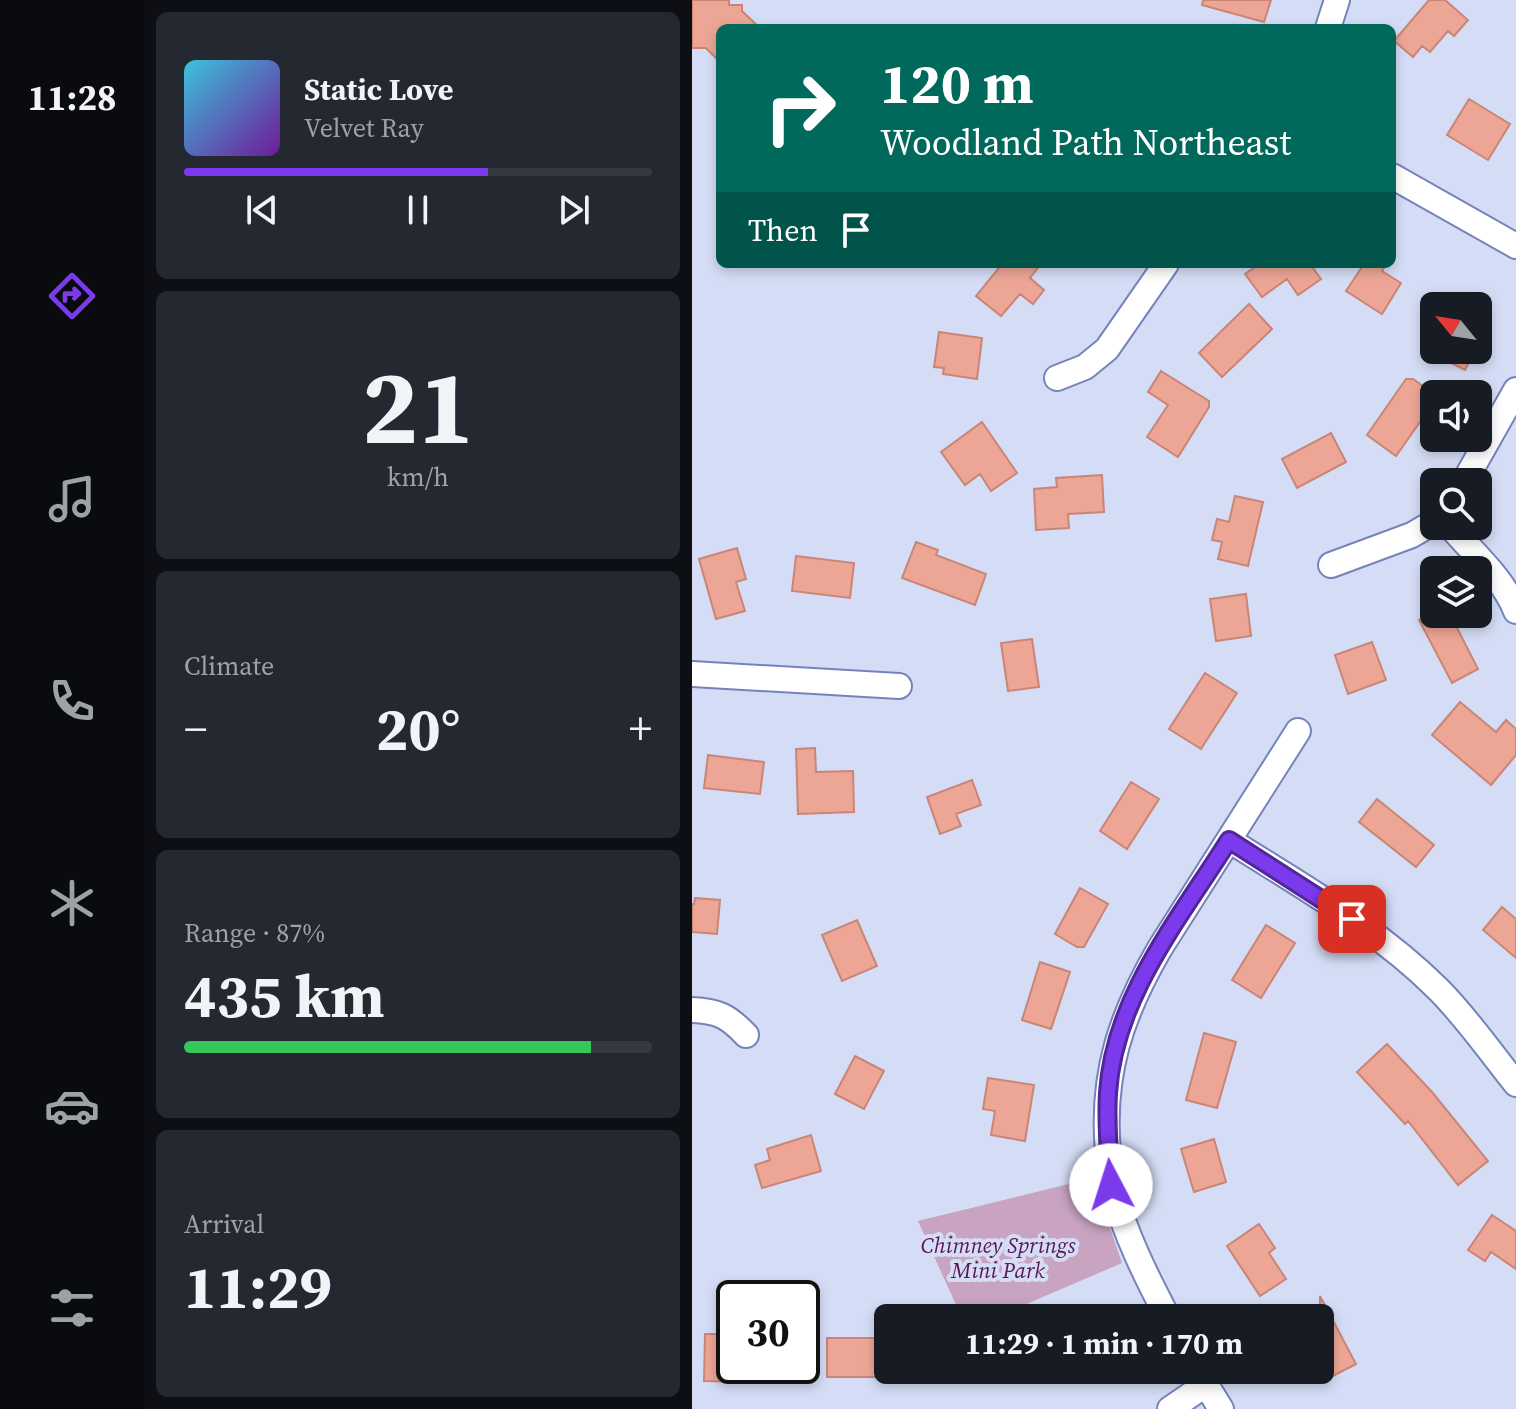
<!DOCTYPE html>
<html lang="en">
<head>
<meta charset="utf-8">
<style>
  :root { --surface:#171b24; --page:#242831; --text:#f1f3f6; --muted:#9ea1a6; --line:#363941; --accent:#7c3aed }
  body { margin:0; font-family:"Source Serif 4",serif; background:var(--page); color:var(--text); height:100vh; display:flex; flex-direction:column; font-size:30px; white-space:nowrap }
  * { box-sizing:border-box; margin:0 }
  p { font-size:26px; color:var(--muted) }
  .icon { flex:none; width:44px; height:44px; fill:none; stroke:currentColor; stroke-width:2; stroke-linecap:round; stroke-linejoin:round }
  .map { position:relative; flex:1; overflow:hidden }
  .details { display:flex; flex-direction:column; gap:12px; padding:12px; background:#0d0f14; width:548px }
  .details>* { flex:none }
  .banner { position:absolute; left:24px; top:24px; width:680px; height:244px; border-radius:12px; box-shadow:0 4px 12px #0003; background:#00695c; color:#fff; overflow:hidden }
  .needle { width:52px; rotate:300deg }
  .buttons { position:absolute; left:728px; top:292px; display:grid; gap:16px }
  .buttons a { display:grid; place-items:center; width:72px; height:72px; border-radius:12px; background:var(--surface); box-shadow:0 4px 12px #0003; font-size:40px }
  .speed { position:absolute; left:24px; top:1280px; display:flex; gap:16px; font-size:40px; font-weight:700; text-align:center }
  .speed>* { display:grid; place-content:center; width:104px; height:104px; border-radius:50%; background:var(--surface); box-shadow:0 4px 12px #0003; line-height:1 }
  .speed .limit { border:4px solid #111; border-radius:12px; background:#fff; color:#111 }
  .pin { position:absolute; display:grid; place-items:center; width:68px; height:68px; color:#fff; margin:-34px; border-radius:16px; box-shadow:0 4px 12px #0006 }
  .me { position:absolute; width:88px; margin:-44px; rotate:355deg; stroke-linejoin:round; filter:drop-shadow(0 0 6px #0008) }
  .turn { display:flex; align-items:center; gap:28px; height:168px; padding:0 32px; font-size:36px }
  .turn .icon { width:104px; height:104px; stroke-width:2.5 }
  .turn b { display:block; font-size:56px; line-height:68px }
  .then { display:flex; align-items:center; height:76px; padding:0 32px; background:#0003; gap:16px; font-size:30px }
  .big { font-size:60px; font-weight:700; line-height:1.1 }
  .details .widget { flex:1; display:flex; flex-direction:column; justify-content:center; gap:12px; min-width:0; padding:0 28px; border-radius:12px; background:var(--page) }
  .details .dial { align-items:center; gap:0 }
  .dial b { font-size:104px; line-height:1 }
  .song { display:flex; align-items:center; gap:24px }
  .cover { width:96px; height:96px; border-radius:12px; background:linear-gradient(135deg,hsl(190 70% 55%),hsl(280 70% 35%)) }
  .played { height:8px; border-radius:4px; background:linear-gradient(90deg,var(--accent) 65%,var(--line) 65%) }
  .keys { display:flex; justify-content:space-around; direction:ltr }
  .heat { display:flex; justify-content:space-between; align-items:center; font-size:44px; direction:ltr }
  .charge { height:12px; border-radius:6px; background:linear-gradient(90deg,#34c759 87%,var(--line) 0) }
  .trip { position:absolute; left:182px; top:1304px; width:460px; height:80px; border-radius:12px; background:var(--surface); box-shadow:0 4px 12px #0003; font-weight:700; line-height:80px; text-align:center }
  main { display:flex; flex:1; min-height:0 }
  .dock { display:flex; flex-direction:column; width:144px; justify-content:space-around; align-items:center; background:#090b0e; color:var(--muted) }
  .dock .icon { width:56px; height:56px }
  .dock .active { color:var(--accent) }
  .dock b { font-size:36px; color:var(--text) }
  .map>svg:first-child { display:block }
  .green { fill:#c8a4c1 }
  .building { fill:#eda696; stroke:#c98576; stroke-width:2 }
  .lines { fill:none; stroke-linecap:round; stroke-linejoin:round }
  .street-casing { stroke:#7583bc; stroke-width:28 }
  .street { stroke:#fff; stroke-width:24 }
  .route-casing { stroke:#51269a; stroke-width:20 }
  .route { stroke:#7c3aed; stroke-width:14 }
  .labels { text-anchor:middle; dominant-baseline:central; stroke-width:8; stroke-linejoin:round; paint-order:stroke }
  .park-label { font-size:22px; font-style:italic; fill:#5b1653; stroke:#d5ddf6 }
</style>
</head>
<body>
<main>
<nav class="dock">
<b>11:28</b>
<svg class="icon active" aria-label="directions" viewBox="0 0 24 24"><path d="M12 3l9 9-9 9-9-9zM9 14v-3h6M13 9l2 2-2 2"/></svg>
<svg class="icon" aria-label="music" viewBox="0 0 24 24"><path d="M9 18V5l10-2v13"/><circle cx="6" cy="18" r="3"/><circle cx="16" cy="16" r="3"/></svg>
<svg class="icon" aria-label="phone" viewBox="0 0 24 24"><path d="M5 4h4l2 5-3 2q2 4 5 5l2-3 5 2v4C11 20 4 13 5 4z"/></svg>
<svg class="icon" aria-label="climate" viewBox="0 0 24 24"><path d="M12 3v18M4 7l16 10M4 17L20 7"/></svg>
<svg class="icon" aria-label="car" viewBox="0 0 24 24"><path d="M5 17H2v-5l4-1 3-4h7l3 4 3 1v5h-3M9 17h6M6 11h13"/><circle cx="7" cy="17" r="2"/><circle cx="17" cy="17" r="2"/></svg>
<svg class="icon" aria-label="filters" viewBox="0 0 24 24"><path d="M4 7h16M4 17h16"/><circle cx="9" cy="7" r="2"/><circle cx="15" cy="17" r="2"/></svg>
</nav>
<section class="details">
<div class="widget">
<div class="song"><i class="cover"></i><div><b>Static Love</b><p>Velvet Ray</p></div></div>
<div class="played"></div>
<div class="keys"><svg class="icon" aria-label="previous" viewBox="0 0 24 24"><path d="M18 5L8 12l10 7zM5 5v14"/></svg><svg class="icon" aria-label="pause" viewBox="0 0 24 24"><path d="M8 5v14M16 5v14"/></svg><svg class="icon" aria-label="next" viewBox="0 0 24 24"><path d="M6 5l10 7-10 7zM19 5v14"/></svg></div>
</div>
<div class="widget dial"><b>21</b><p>km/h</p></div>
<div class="widget"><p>Climate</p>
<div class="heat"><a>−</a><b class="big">20°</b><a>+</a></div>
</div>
<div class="widget"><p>Range · 87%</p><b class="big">435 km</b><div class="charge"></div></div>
<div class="widget"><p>Arrival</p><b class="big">11:29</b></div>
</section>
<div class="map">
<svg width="824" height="1409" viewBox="0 0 824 1409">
  <rect width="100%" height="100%" fill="#d5ddf6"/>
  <path class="green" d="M 401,1178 L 430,1263 L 302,1318 L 270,1318 L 226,1221 Z"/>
  <path class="building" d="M 0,0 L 37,0 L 37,5 L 50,5 L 50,11 L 68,28 L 28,28 L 28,62 L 14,48 L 0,48 Z
    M 511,0 L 579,0 L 572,22 L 510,5 Z
    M 737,0 L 753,0 L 776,20 L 762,36 L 756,31 L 738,52 L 730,46 L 721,57 L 702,41 Z
    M 777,99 L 818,124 L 796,160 L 755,135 Z
    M 310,264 L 349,264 L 338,278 L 352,290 L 341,304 L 328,294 L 309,316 L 284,296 Z
    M 567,264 L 618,264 L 629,279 L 606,295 L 595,279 L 570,297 L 553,274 Z
    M 672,264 L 694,264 L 690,271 L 709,283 L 690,314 L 654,291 Z
    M 557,304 L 580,329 L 530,377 L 507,353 Z
    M 247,332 L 290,338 L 285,379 L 251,374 L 252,368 L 242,367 Z
    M 733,350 L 783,350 L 773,370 Z
    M 469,371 L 517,401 L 517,407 L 486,457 L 455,437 L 476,405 L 456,392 Z
    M 714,379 L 721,379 L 742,394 L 742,402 L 704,456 L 675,435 Z
    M 290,422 L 325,473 L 299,491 L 288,474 L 273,485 L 249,452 Z
    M 639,433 L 654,462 L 605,488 L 590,459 Z
    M 410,475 L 412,512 L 376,514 L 377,528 L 344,530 L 342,489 L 365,487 L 364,478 Z
    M 543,496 L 571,502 L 556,566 L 526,559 L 530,542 L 520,540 L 525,519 L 537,522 Z
    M 224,542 L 246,550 L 244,555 L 294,574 L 283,605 L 210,578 Z
    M 45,548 L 54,579 L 44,582 L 53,611 L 24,619 L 7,559 Z
    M 104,556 L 162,563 L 158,598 L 100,591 Z
    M 554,594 L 559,636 L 524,641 L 518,599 Z
    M 740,614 L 758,614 L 786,669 L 760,683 L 727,620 Z
    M 340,639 L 347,687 L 316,691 L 309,643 Z
    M 680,642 L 694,680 L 656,694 L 643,655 Z
    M 513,673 L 545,693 L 509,749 L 477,729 Z
    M 768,702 L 804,732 L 814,720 L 824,729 L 824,755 L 799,785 L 740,735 Z
    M 123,748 L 124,772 L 161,771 L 162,812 L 106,814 L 104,749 Z
    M 16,755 L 72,762 L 68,794 L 12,788 Z
    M 280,780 L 289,805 L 264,814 L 269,826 L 248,834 L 235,797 Z
    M 439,782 L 467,799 L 435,849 L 408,831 Z
    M 685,799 L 742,845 L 724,867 L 667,822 Z
    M 388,888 L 416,904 L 392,947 L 385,947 L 363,934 Z
    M 3,898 L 28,900 L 25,934 L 0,932 L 0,904 L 2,904 Z
    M 810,907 L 824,919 L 824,958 L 791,930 Z
    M 165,920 L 185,966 L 150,981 L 130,935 Z
    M 574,925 L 603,943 L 569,998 L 540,980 Z
    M 348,962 L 378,972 L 359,1029 L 330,1020 Z
    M 512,1033 L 544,1042 L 525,1108 L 494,1100 Z
    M 695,1044 L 740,1092 L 796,1161 L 766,1185 L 716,1121 L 713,1124 L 665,1072 Z
    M 163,1056 L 192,1071 L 172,1109 L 143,1094 Z
    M 296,1078 L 342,1085 L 333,1141 L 299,1135 L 303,1111 L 291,1109 Z
    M 119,1135 L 129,1171 L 70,1188 L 63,1165 L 78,1160 L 75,1149 Z
    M 522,1139 L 534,1182 L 502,1192 L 489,1149 Z
    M 800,1215 L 824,1231 L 824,1269 L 799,1252 L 793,1261 L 776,1250 Z
    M 567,1224 L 583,1248 L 577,1253 L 594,1279 L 568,1296 L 535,1246 Z
    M 628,1296 L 664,1364 L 639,1377 L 628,1357 Z
    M 13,1334 L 41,1334 L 42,1366 L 53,1366 L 53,1382 L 12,1381 Z
    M 135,1338 L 196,1338 L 196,1377 L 135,1377 Z"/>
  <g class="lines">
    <g class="street-casing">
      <path id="street" d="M 636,28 L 645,0
        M 700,176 L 824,246
        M 365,378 L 393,367 L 415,349 L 474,264
        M 772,482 L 824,390
        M 758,526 C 781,553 811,578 824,611
        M 639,565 L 720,535 L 742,522
        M 0,674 L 207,686
        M 537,840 C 609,886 685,928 746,989 C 775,1018 799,1053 824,1084
        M 0,1010 C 26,1011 36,1016 54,1035
        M 476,1318 C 454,1276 433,1234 421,1189 C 417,1177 417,1164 416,1152 C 409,1074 429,1015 468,948 L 606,731
        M 505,1370 L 529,1409
        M 478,1409 L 513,1385"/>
    </g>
    <use href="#street" class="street"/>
  </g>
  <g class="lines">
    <g class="route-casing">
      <path id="route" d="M 419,1185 C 417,1154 414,1124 416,1093 C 422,997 488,918 537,840 L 660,919"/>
    </g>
    <use href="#route" class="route"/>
  </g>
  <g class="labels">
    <g class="park-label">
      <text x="306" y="1245">Chimney Springs<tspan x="306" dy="25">Mini Park</tspan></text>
    </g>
  </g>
</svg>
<div class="buttons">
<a><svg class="needle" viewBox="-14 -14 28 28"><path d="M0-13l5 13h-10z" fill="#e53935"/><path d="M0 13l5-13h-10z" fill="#9ea1a6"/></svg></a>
<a><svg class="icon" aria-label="sound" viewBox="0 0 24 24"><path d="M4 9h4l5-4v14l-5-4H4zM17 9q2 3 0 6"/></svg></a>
<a><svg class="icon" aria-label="search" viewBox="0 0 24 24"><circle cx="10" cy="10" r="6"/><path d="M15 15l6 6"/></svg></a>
<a><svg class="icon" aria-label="layers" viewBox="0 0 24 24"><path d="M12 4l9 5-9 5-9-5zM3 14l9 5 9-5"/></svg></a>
</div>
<div class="speed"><div class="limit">30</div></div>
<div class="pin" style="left:660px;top:919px;background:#d93025"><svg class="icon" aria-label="arrive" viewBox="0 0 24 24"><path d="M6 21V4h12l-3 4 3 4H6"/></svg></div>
<svg class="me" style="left:419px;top:1185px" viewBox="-20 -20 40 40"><circle r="19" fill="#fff"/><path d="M0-13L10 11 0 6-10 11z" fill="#7c3aed"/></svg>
<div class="trip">11:29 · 1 min · 170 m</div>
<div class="banner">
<div class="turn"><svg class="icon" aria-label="right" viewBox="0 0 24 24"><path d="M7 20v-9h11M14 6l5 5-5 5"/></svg><div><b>120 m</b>Woodland Path Northeast</div></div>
<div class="then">Then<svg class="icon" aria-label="arrive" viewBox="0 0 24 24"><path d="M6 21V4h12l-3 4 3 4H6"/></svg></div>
</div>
</div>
</main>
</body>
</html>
